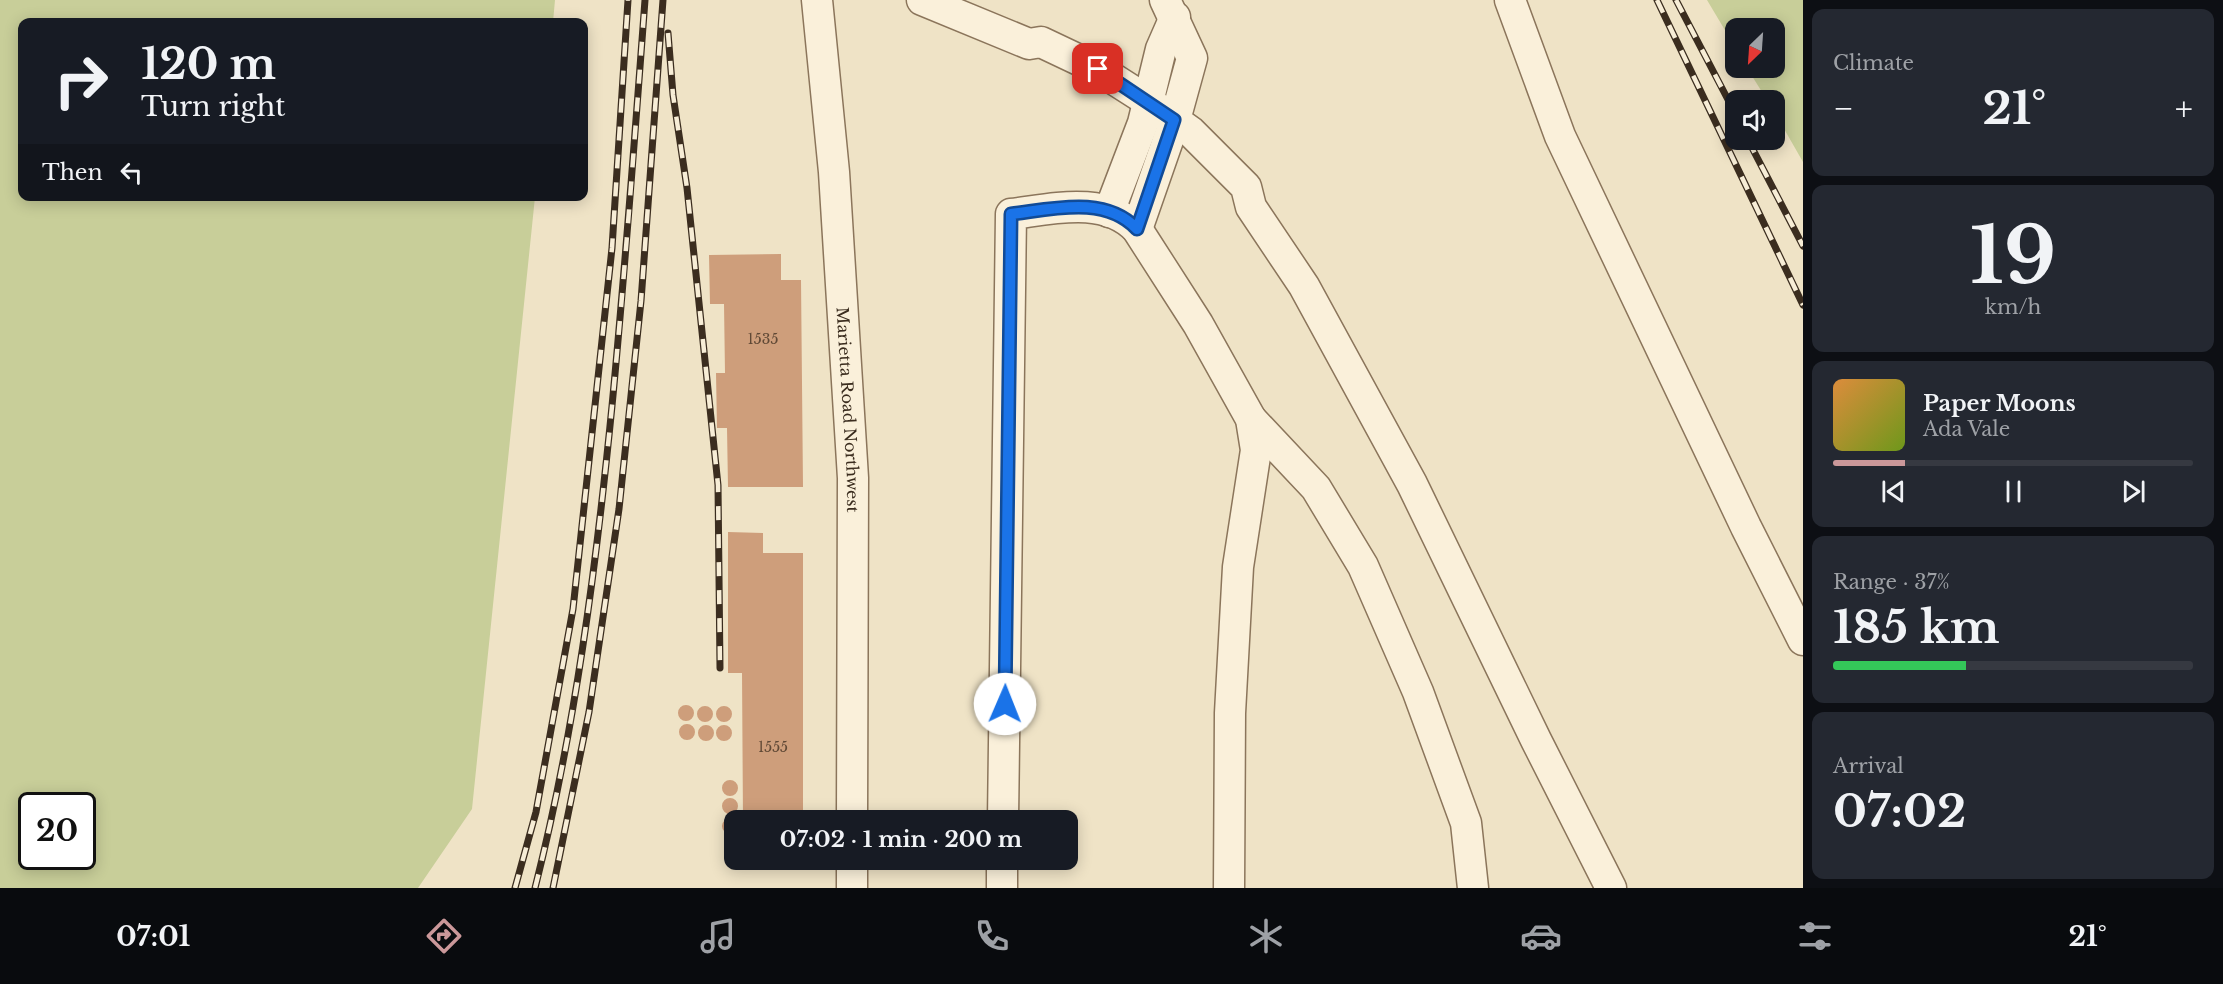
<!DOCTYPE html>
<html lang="en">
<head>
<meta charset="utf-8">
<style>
  :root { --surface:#171b24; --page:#242831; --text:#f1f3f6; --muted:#9ea1a6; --line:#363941; --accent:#cb989a }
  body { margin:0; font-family:"Libre Baskerville",serif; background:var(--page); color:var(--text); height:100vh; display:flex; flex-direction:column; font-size:22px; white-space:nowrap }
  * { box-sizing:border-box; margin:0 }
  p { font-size:20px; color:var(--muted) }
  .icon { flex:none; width:33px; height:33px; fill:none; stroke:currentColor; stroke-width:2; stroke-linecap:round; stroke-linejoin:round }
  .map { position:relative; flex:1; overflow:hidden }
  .details { display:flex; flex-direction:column; gap:9px; padding:9px; background:#0d0f14; width:420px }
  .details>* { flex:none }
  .top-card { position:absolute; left:18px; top:18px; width:570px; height:183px; border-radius:12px; box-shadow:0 3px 15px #0003; background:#171b24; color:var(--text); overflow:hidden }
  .needle { width:39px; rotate:205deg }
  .tools { position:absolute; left:1725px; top:18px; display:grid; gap:12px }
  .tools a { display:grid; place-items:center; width:60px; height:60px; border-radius:12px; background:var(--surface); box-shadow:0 3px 15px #0003; font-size:30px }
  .speed { position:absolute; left:18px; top:792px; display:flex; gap:12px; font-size:30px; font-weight:700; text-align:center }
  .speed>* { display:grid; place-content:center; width:78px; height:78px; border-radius:50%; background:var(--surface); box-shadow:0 3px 15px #0003; line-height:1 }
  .speed .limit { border:3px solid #111; border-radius:9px; background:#fff; color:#111 }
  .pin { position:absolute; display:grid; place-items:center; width:51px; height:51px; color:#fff; margin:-26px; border-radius:12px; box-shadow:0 3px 9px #0006 }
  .me { position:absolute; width:66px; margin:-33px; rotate:1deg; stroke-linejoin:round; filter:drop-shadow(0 0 4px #0008) }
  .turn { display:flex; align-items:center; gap:21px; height:126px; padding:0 24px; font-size:27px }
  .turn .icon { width:78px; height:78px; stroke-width:2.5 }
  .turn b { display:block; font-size:42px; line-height:51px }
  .then { display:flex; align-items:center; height:57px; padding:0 24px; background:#0003; gap:12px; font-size:22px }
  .big { font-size:45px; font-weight:700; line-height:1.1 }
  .details .widget { flex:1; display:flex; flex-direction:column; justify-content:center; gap:9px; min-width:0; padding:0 21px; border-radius:12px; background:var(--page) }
  .details .dial { align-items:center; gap:0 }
  .dial b { font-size:78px; line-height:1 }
  .song { display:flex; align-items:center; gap:18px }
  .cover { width:72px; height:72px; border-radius:9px; background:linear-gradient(135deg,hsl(30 70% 55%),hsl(80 70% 35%)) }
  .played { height:6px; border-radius:3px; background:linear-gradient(90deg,var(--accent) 20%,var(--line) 20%) }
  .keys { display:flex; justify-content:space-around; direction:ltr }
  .heat { display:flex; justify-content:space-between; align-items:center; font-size:33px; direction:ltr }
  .charge { height:9px; border-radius:4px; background:linear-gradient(90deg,#34c759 37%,var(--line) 0) }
  .trip { position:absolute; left:724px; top:810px; width:354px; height:60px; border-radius:12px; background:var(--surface); box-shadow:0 3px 15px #0003; font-weight:700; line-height:60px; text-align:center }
  .tabs { display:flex; height:96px; justify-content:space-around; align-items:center; background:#090b0e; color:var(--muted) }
  .tabs .icon { width:42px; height:42px }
  .tabs .on { color:var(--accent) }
  .tabs b { font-size:27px; color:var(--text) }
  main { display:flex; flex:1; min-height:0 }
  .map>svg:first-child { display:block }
  .green { fill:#c8ce99; fill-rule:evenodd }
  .building { fill:#ce9e7b }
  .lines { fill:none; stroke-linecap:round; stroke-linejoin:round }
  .minor-casing { stroke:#8b755b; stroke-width:33 }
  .minor { stroke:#faf0da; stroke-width:30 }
  .rail-casing { stroke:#3b2d1f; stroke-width:7 }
  .rail { stroke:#f7edd6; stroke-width:4.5; stroke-dasharray:14; stroke-linecap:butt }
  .route-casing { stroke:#114b97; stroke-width:15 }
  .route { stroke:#1a73e8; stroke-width:10 }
  .labels { text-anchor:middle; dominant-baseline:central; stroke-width:6; stroke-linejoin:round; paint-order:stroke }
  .number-label { font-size:14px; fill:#604936 }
  .street-label { font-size:16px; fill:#3b2d1f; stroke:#f7edd6 }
</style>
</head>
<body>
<main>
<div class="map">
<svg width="1803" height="888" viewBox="0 0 1803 888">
  <rect width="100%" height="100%" fill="#efe3c6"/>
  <path class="green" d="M 0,0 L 555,0 L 553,22 L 22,22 L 22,196 L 535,197 L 472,809 L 418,888 L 0,888 ZM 32,806 L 82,806 L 82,856 L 32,856 Z
    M 1707,0 L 1803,0 L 1803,162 L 1775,113 L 1774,100 L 1767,100 L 1747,68 L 1774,68 L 1774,28 L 1736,28 L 1735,47 Z"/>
  <path class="building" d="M 781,254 L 781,280 L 801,280 L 803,487 L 728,487 L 727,428 L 717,428 L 716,373 L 725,373 L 724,304 L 710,304 L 709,255 Z
    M 728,532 L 763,533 L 763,553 L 803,553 L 803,820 L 743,820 L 742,673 L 728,673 Z
    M678 713a8 8 0 1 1 16 0a8 8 0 1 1-16 0Z
    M716 714a8 8 0 1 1 16 0a8 8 0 1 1-16 0Z
    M697 714a8 8 0 1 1 16 0a8 8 0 1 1-16 0Z
    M679 732a8 8 0 1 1 16 0a8 8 0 1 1-16 0Z
    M716 733a8 8 0 1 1 16 0a8 8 0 1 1-16 0Z
    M698 733a8 8 0 1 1 16 0a8 8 0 1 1-16 0Z
    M722 788a8 8 0 1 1 16 0a8 8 0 1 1-16 0Z
    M722 806a8 8 0 1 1 16 0a8 8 0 1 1-16 0Z
    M722 826a7 7 0 1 1 14 0a7 7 0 1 1-14 0Z"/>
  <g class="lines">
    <g class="minor-casing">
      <g id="minor">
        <path id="s1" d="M 817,0 L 834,172 L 853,478 L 852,820"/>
        <path d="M 922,0 L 1029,44 L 1041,42 L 1098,69 L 1145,99 L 1191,132 L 1246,187 L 1251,207 L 1304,286 L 1412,484 L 1536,740 L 1611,888"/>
        <path d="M 1510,0 L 1560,136 L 1746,527 L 1803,640"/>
        <path d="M 1109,212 L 1143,123 L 1161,49 L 1175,17"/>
        <path d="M 1137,229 L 1175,120 L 1192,58 L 1165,0"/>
        <path d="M 1251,419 L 1316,488 L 1363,566 L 1418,692 L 1466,823 L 1473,888"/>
        <path d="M 1003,820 L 1011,214 C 1052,209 1105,195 1137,229 L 1198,324 L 1251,419 L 1256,450 L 1238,567 L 1230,713 L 1229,888"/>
        <path d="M 852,888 L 852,860"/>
        <path d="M 1002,888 L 1002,860"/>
      </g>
    </g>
    <use href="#minor" class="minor"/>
    <g class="rail-casing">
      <path id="rail" d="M 1657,0 L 1803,305
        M 1676,0 L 1736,115
        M 668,33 L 673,95 L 687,188 L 718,485 L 720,668
        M 1748,140 L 1803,246
        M 515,888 L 536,812 L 573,609 L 612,248 L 628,0
        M 535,888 C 575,730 596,568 612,406 C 625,271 635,135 645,0
        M 553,888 L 589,712 L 619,509 L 641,301 L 663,0"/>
    </g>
    <use href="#rail" class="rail"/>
  </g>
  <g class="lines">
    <g class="route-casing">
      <path id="route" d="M 1005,704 L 1011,214 C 1053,209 1105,195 1137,229 L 1174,120 L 1098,69"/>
    </g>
    <use href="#route" class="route"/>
  </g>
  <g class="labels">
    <g class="number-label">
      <text x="763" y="339">1535</text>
      <text x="773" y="747">1555</text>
    </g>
    <g class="street-label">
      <text stroke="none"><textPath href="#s1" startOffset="411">Marietta Road Northwest</textPath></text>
    </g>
  </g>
</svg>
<div class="tools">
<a><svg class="needle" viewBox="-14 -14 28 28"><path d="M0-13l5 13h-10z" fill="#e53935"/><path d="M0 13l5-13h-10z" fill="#9ea1a6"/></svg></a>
<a><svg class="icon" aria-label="sound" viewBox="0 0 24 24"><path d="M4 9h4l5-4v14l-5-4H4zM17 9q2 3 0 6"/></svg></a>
</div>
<div class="speed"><div class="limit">20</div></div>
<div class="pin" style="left:1098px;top:69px;background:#d93025"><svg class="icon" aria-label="arrive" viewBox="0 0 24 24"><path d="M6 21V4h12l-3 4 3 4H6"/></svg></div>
<svg class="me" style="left:1005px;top:704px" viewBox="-20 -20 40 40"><circle r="19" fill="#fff"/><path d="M0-13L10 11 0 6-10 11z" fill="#1a73e8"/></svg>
<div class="trip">07:02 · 1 min · 200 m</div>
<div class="top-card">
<div class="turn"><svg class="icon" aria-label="right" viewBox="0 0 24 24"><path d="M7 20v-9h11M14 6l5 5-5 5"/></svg><div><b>120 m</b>Turn right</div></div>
<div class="then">Then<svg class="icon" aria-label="left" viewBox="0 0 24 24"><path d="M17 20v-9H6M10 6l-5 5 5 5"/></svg></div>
</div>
</div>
<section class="details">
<div class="widget"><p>Climate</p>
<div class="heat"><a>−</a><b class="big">21°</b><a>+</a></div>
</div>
<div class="widget dial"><b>19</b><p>km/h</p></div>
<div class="widget">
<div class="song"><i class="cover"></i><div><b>Paper Moons</b><p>Ada Vale</p></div></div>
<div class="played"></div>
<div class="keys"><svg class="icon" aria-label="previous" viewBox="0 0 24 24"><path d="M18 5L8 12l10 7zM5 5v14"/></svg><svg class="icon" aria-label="pause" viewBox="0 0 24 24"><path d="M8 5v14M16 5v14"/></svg><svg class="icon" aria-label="next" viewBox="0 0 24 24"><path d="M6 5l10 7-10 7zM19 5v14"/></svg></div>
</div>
<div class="widget"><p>Range · 37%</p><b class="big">185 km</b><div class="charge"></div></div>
<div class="widget"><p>Arrival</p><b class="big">07:02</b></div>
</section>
</main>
<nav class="tabs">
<b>07:01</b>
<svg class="icon on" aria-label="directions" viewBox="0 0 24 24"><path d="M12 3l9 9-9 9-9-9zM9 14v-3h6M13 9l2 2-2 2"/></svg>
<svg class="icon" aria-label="music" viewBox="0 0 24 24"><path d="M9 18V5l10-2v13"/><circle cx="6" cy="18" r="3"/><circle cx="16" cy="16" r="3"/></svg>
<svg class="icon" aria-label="phone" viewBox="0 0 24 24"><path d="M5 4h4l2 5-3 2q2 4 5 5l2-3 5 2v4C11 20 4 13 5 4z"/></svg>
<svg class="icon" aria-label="climate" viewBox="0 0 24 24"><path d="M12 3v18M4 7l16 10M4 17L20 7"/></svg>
<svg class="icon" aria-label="car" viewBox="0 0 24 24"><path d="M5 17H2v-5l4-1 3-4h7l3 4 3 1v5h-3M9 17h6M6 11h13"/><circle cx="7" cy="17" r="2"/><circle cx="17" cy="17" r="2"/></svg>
<svg class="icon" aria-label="filters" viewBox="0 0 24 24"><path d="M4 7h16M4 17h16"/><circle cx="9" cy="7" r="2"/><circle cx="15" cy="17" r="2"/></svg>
<b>21°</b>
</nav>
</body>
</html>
